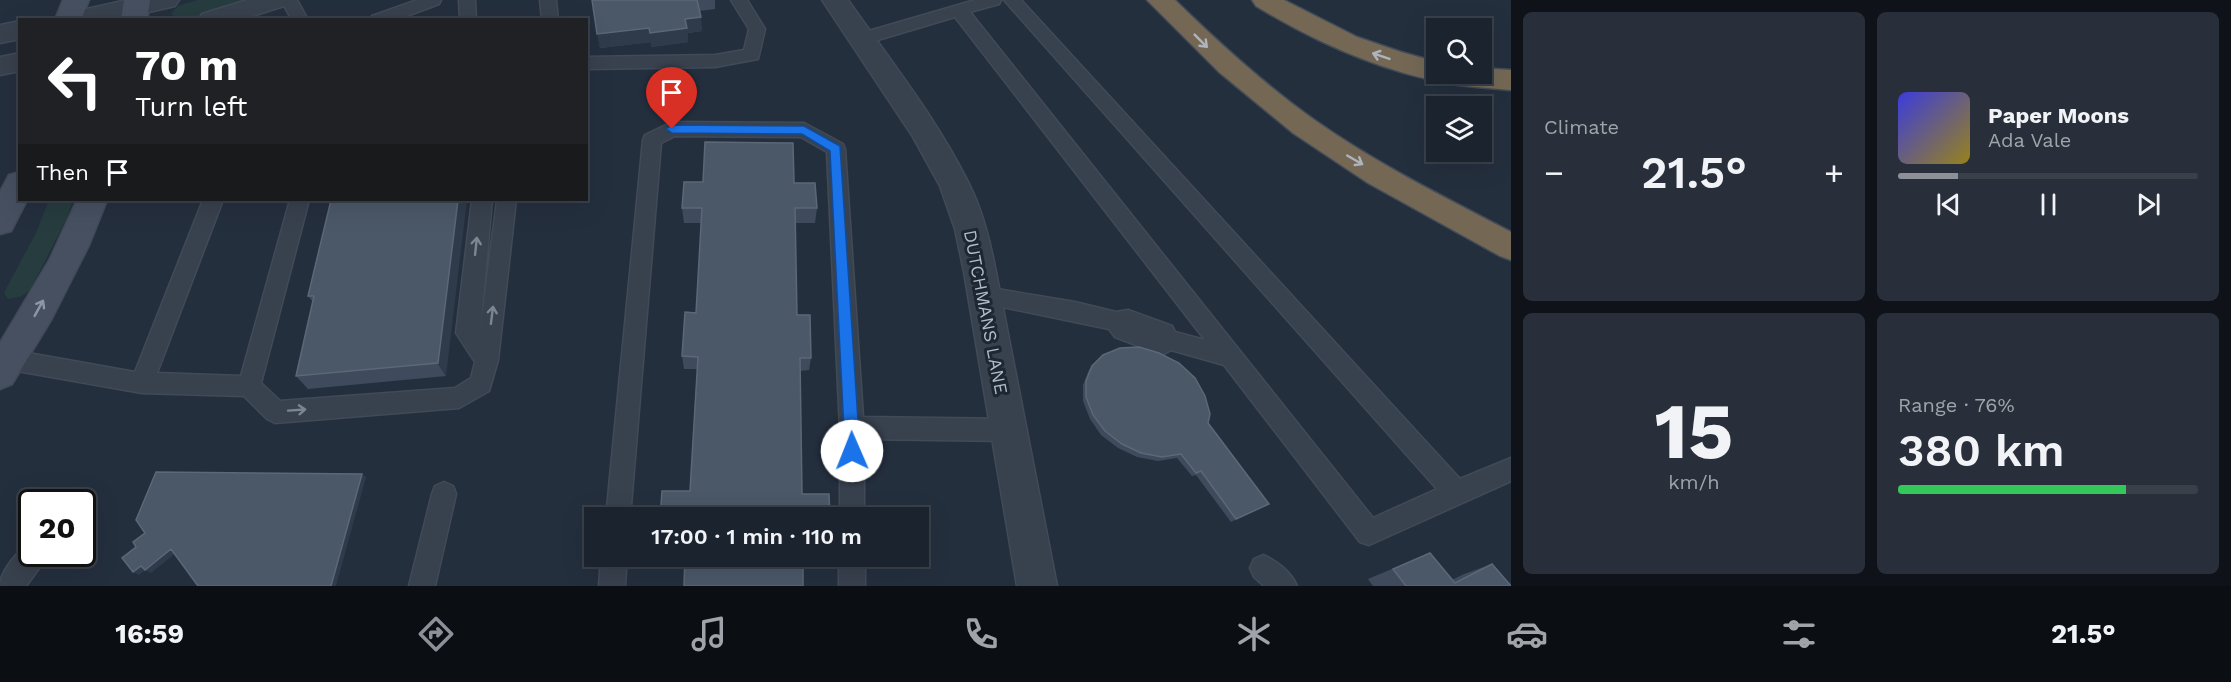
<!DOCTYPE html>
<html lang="en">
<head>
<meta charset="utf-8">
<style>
  :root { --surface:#1b232e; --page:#282f3a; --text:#f1f3f6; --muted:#a0a4aa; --line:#39404a; --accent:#8c9099 }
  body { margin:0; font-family:"Work Sans",sans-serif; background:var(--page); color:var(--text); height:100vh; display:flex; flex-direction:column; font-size:22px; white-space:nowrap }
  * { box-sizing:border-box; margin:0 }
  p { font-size:20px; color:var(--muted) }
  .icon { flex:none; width:33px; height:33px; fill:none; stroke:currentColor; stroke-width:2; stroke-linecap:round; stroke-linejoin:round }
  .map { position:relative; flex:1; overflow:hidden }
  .sheet { display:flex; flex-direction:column; gap:12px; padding:12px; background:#0f1319; width:720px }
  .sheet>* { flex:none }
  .banner { position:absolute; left:18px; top:18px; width:570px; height:183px; border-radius:0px; box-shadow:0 6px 24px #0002,0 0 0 2px var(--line); background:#202124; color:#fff; overflow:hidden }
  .buttons { position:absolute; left:1426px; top:18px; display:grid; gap:12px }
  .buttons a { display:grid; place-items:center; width:66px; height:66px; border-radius:0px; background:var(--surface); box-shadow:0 6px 24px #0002,0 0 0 2px var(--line); font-size:30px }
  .speed { position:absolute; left:18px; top:489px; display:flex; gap:12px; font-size:30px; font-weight:700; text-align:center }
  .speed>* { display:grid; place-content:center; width:78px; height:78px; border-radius:50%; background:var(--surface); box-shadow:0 6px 24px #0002,0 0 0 2px var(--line); line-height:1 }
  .speed .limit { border:3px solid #111; border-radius:9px; background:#fff; color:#111 }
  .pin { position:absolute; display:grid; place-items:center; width:51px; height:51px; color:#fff; margin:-62px -26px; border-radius:50% 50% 50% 0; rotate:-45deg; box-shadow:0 0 6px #0007 }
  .pin .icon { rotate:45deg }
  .me { position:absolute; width:66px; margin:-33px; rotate:359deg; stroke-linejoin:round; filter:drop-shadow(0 0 4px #0008) }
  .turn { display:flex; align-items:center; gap:21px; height:126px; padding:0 18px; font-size:27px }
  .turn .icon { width:78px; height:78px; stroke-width:2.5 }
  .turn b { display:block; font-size:42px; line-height:51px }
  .then { display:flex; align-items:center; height:57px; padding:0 18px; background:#0003; gap:12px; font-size:22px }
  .big { font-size:45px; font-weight:600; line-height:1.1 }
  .sheet .tile { flex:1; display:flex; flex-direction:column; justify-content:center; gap:9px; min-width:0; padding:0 21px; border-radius:9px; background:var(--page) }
  .sheet .dial { align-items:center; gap:0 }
  .dial b { font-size:78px; line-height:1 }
  .song { display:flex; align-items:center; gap:18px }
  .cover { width:72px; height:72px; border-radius:9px; background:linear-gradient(135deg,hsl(240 70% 55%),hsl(50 70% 35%)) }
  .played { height:6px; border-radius:3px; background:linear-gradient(90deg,var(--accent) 20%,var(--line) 20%) }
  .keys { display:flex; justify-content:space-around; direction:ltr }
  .heat { display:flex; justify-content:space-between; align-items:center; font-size:33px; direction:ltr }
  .charge { height:9px; border-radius:4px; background:linear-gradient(90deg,#34c759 76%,var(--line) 0) }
  .sheet .tiles { flex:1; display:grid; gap:12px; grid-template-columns:repeat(2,1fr) }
  .trip { position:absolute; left:584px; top:507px; width:345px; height:60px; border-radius:0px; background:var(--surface); box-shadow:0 6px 24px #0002,0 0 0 2px var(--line); font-weight:600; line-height:60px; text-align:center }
  .tab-bar { display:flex; height:96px; justify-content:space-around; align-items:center; background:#0b0e12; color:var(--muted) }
  .tab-bar .icon { width:42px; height:42px }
  .tab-bar .active { color:var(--accent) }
  .tab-bar b { font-size:27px; color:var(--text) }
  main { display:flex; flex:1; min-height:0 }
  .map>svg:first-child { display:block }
  .green { fill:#263c3f }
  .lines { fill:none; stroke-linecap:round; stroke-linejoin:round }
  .lane-casing { stroke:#414a57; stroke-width:3 }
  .street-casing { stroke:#414a57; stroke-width:3 }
  .secondary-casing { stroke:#414a57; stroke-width:3 }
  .highway-casing { stroke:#434c59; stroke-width:3 }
  .lane { fill:#38414e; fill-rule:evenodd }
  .street { fill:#38414e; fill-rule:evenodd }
  .secondary { fill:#465061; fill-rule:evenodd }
  .highway { fill:#746855; fill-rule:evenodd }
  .wall { fill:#3f4b5c }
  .shaded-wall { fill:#2f3b4b }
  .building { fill:#4b5868; stroke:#5c6777; stroke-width:1.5 }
  .oneway { stroke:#aeb4bd }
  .oneway2 { stroke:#7c8592 }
  .oneway3 { stroke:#8e96a5 }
  .route { fill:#1a73e8; stroke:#114b97; stroke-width:1.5 }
  .labels { text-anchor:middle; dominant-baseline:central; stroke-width:6; stroke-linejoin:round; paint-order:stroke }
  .street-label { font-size:18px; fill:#b4bcc9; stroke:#1d2633 }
</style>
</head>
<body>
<main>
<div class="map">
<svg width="1511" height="586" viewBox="0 0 1511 586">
  <rect width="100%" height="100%" fill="#242f3e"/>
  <path class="green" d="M 197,0 L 253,0 C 237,6 184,25 171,14 L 178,6 Z
    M 49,200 L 73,200 L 67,218 L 30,290 L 22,296 L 8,299 L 4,293 L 7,287 L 36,233 Z"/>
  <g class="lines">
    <g class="lane-casing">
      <path id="lane" d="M 281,0 L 297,0 L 308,20 L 292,20 Z
        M 417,0 L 441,0 L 439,4 L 396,20 L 370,20 L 372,16 Z
        M 459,0 L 475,0 L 476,20 L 460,20 Z
        M 540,0 L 556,0 L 558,20 L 542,20 Z
        M 731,0 L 747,0 L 765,29 L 758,59 L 715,67 L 586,69 L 586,57 L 715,55 L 744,50 L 749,29 Z
        M 975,0 L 1001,0 L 999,4 L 970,12 L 1373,518 L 1437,489 L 1004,0 L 1021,0 L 1460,479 L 1511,458 L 1511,481 L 1369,545 L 1360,542 L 1224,365 L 1171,350 L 1162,355 L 1115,337 L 1109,329 L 978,302 L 974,296 L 978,290 L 985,287 L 1075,302 L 1116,312 L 1128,310 L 1172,326 L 1175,332 L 1205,340 L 955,17 L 861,45 L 855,43 L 853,39 L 855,35 Z
        M 672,122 L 804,123 L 843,144 L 845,149 L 863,417 L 1009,419 L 1017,422 L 1021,430 L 1017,438 L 1009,441 L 864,439 L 864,518 L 840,518 L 840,428 L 827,152 L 801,137 L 675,136 L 661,143 L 630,518 L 606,518 L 643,140 L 645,135 Z
        M 203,200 L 223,200 L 157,373 L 241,376 L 290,200 L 309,200 L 261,383 L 280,401 L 455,388 L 471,378 L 475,362 L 456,333 L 472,200 L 492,200 L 480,333 L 497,200 L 516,200 L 498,360 L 489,391 L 459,408 L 275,423 L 267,419 L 244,396 L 142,393 L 0,368 L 0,348 L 135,372 Z
        M 444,482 L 453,486 L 456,494 L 435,586 L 409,586 L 432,494 L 435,486 Z
        M 32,542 L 32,554 L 46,554 L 43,563 L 26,586 L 0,586 C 0,572 19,548 32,542 Z
        M 1263,555 C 1277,561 1291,572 1297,586 L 1264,586 L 1254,577 L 1250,568 L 1254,559 Z
        M 601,556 L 627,556 L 625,586 L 599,586 Z
        M 839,556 L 865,556 L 865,586 L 839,586 Z"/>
    </g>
    <g class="street-casing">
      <path id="street" d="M 127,0 L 179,0 L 175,6 L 114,20 L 60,20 L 64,14 Z
        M 247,0 L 288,0 L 284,6 L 241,20 L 198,20 L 202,14 Z
        M 822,0 L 848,0 C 890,60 937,119 969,184 C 983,212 990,242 996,272 L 1057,586 L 1017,586 L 964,272 L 955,229 L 940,186 L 913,137 Z
        M 20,21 L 20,39 L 0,43 L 0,25 Z
        M 20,53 L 20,71 L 0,75 L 0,57 Z"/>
    </g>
    <g class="secondary-casing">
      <path id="secondary" d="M 63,0 L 89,0 L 81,20 L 55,20 Z
        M 124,0 L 150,0 L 147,20 L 121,20 Z
        M 20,172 L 20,200 L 27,200 L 11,231 L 0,234 L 0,192 L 9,175 Z
        M 77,200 L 107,200 L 89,245 L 51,320 L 12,384 L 0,389 L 0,343 L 50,259 Z"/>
    </g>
    <g class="highway-casing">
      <path id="highway" d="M 1147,0 L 1175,0 C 1218,42 1264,84 1313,119 C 1375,163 1444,197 1511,232 L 1511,260 L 1500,256 L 1368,183 L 1293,133 L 1219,72 Z
        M 1252,0 L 1284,0 L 1357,37 L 1401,52 L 1437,62 L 1437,74 L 1482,74 L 1482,68 L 1511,70 L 1511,90 C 1491,88 1471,87 1451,84 C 1383,72 1315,42 1256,6 Z"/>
    </g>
    <use href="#lane" class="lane"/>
    <use href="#street" class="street"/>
    <use href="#secondary" class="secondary"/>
    <use href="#highway" class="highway"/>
  </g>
  <path class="wall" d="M 592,0 L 715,0 L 715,9 L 699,11 L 702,31 L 688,33 L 688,42 L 651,47 L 651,42 L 600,48 Z
    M 794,183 L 817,208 L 815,223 L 795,223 L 797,315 L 811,358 L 809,370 L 800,371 L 802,494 L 830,518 L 690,491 L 697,369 L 684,369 L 682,356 L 696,313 L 701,223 L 684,223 L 682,208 Z
    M 331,200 L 446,376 L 308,389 L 296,376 L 313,302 L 308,296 Z
    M 1092,366 L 1208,423 L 1269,504 L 1231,522 L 1196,475 L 1192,476 L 1177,458 L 1158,461 L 1137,457 L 1118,448 L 1101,435 L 1090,419 L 1083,401 L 1083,385 L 1089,370 Z
    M 1430,553 L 1452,580 L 1464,574 L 1492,564 L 1511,586 L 1373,586 L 1368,579 Z"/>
  <path class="shaded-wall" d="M 701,17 L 702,31 L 688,33 L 688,42 L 651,47 L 650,33 L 685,19 Z
    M 649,28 L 651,42 L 600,48 L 597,34 Z
    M 458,200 L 467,200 L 446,376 L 438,363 Z
    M 362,474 L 366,477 L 336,586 L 331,586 Z
    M 1269,504 L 1263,507 L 1231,522 L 1236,519 Z
    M 171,549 L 177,552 L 151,573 L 145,570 L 139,575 L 133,572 L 141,566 Z"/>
  <path class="building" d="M 592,0 L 697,0 L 701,17 L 685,19 L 687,28 L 650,33 L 649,28 L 597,34 Z
    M 705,142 L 793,143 L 794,183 L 815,183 L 817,208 L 795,208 L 797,315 L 810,315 L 811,358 L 800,358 L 802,494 L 829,494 L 830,518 L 660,518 L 662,491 L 690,491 L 698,357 L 682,356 L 685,312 L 696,313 L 702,208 L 682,208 L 684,182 L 703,182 Z
    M 331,200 L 458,200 L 438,363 L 296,376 L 314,296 L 308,296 Z
    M 1139,347 L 1159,353 L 1179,363 L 1195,378 L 1205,396 L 1210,414 L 1208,423 L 1269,504 L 1236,519 L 1201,471 L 1196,473 L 1181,454 L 1162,457 L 1141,453 L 1122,444 L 1105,431 L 1093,415 L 1086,397 L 1086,381 L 1092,366 L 1103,355 L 1120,348 Z
    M 156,472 L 362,474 L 331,586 L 198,586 L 171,549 L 145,570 L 141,566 L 133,572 L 122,558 L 136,547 L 133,542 L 145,533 L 136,520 Z
    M 1430,553 L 1455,583 L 1492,564 L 1511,586 L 1406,586 L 1393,569 Z
    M 685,556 L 803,556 L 803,586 L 684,586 Z"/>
  <defs><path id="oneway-shaft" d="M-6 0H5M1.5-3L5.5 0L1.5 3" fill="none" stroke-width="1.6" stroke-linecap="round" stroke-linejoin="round" transform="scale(1.5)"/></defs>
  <g class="oneway">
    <use href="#oneway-shaft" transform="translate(1201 41) rotate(45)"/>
    <use href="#oneway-shaft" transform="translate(1381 56) rotate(-161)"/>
    <use href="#oneway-shaft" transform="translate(1355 160) rotate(30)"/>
  </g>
  <g class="oneway2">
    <use href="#oneway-shaft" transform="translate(476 246) rotate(-84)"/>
    <use href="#oneway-shaft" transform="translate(492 315) rotate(-83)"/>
    <use href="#oneway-shaft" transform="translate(297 410) rotate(-4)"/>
  </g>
  <use class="oneway3" href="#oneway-shaft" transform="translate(39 308) rotate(-61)"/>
  <path class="route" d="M 672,125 L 804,126 L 840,146 L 860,451 L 858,456 L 852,458 L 847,456 L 845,451 L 830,151 L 802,134 L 672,133 L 666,129 Z"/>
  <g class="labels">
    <g class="street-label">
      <text transform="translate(986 312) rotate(79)">DUTCHMANS LANE</text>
    </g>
  </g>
</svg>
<div class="buttons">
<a><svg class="icon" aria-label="search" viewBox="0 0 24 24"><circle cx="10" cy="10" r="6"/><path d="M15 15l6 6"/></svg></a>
<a><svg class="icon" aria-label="layers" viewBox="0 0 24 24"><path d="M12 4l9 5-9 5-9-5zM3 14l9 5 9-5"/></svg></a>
</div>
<div class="speed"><div class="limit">20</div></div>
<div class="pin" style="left:672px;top:129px;background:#d93025"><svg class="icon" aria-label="arrive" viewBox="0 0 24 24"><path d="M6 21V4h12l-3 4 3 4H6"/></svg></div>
<svg class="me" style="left:852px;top:451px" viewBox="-20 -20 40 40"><circle r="19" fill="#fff"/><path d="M0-13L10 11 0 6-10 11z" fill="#1a73e8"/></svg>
<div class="trip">17:00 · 1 min · 110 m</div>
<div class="banner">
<div class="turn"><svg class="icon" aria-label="left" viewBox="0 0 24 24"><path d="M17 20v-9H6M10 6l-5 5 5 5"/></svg><div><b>70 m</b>Turn left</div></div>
<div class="then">Then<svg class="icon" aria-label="arrive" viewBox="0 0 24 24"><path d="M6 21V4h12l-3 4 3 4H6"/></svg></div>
</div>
</div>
<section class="sheet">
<div class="tiles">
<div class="tile"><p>Climate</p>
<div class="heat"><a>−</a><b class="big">21.5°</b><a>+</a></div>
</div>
<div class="tile">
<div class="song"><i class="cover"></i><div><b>Paper Moons</b><p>Ada Vale</p></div></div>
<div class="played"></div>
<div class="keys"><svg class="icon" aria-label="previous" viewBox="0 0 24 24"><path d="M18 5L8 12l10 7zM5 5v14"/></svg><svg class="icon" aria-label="pause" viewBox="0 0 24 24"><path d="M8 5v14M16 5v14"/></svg><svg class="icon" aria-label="next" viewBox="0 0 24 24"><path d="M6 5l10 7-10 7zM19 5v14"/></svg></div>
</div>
<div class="tile dial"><b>15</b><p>km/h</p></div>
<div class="tile"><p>Range · 76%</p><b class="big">380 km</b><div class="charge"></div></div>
</div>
</section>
</main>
<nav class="tab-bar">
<b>16:59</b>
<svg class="icon active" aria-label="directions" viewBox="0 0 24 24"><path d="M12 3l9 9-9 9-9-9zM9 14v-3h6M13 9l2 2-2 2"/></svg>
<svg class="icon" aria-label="music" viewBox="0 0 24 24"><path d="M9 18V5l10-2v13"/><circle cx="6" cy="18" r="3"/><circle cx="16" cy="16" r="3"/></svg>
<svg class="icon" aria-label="phone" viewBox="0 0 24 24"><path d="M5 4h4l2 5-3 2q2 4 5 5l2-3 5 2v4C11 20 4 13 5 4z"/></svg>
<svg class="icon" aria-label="climate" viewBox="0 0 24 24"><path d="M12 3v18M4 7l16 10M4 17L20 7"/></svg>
<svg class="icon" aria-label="car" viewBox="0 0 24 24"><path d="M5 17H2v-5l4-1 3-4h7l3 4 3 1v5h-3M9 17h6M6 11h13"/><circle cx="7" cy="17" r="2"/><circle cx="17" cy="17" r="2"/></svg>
<svg class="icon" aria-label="filters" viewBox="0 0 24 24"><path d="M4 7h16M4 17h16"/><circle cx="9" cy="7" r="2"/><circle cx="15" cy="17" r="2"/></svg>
<b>21.5°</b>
</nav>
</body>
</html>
